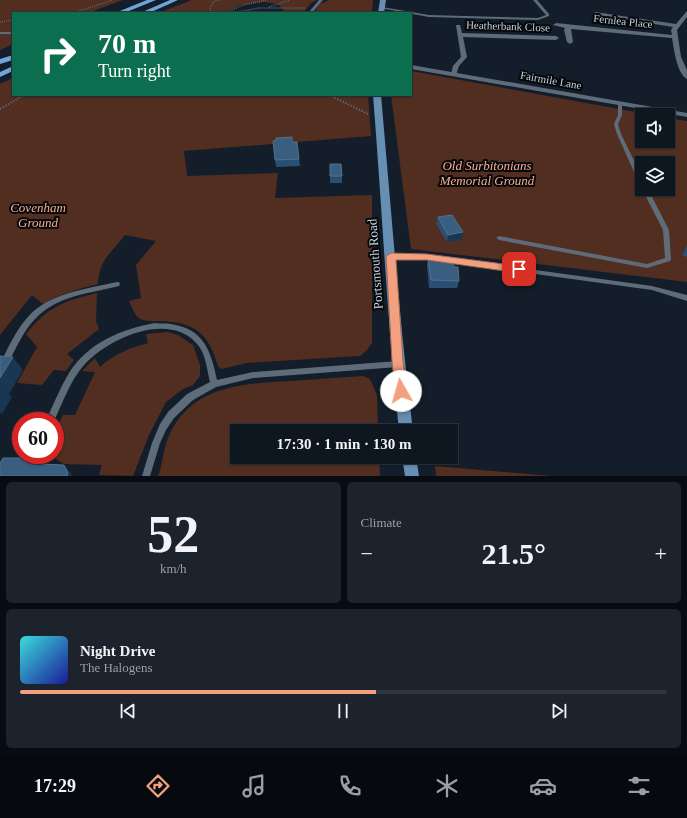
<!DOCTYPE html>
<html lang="en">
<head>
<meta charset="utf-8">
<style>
  :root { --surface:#0e1620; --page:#1c232d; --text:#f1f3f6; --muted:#9b9fa5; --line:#2e353e; --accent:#f2a07f }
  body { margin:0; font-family:"Times New Roman",serif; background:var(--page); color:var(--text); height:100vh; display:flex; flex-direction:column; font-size:15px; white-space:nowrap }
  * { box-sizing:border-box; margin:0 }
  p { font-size:13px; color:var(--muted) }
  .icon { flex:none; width:22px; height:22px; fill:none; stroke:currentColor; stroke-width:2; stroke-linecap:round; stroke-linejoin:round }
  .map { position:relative; height:476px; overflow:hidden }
  .sheet { display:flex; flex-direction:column; gap:6px; padding:6px; background:#080c12; flex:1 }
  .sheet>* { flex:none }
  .guide { position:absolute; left:12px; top:12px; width:400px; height:84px; border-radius:0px; box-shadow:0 1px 3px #0004,0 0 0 1px var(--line); background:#0b6e4f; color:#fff; overflow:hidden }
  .controls { position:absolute; left:635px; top:108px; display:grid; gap:8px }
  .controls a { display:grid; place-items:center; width:40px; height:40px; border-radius:0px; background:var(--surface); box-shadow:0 1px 3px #0004,0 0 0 1px var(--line); font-size:20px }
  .speed { position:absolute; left:12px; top:412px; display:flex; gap:8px; font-size:20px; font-weight:700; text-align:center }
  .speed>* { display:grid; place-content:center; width:52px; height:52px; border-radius:50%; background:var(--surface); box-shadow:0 1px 3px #0004,0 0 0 1px var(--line); line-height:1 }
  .speed .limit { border:6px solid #d22; background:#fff; color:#111 }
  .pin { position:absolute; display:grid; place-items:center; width:34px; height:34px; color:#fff; margin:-17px; border-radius:8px; box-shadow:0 2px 6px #0006 }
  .me { position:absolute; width:44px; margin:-22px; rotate:353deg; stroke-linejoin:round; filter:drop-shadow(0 0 3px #0008) }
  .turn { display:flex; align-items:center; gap:14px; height:84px; padding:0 20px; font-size:18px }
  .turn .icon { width:52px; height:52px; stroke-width:2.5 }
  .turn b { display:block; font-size:28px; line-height:34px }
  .big { font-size:30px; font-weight:800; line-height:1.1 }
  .sheet .tile { flex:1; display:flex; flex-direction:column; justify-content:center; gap:6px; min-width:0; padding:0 14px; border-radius:6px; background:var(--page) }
  .sheet .dial { align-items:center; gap:0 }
  .dial b { font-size:52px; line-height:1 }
  .song { display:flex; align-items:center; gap:12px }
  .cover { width:48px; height:48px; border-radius:6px; background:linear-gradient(135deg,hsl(180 70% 55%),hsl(240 70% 35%)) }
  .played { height:4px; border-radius:2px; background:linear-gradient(90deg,var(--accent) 55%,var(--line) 55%) }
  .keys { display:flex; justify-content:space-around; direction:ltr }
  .heat { display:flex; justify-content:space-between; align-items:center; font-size:22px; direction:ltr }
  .sheet .tiles { flex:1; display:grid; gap:6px; grid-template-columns:1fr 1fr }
  .tile:last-child { grid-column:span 2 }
  .trip { position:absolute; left:230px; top:424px; width:228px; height:40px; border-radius:0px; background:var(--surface); box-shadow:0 1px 3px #0004,0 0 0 1px var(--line); font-weight:800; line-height:40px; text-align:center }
  .tabs { display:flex; height:64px; justify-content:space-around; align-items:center; background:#06090d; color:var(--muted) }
  .tabs .icon { width:28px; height:28px }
  .tabs .on { color:var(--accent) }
  .tabs b { font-size:18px; color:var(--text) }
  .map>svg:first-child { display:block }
  .green { fill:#522e20; fill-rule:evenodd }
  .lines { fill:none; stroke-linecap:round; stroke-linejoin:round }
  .path-far1 { stroke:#5a636e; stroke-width:1.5; stroke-dasharray:1 1; stroke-linecap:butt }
  .path { stroke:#5a636e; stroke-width:2; stroke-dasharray:1.5 1.5; stroke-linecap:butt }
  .lane { fill:#5e6c7a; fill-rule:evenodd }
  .street { fill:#5e6c7a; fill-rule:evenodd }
  .secondary { fill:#5e6c7a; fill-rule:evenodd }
  .primary { fill:#678eb3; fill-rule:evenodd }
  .highway { fill:#6da4d9; fill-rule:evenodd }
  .wall { fill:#295074 }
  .shaded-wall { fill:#193652 }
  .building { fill:#3a5e7f; stroke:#51708d }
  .route { fill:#f2a07f; stroke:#9d6853 }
  .labels { text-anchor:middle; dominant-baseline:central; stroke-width:4; stroke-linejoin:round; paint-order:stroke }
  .far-street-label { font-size:11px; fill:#cad2da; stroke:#04080d }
  .park-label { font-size:13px; font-style:italic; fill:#feab89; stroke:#04080d }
  .street-label { font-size:13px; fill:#cad2da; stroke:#04080d }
</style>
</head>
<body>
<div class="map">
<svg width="687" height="476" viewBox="0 0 687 476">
  <rect width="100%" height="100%" fill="#131e2a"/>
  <path class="green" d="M 0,0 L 123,0 L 88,13 L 13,13 L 13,44 L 0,50 Z
    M 192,0 L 317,0 L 311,3 L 303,13 L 281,13 L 284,10 L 278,4 L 263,2 L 240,5 L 223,13 L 158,13 Z
    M 329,0 L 373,0 L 372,13 L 314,13 L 320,4 Z
    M 411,71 L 652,115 L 642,115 L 642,141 L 668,141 L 668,118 L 687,121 L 687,282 L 411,249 L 391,95 L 411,95 ZM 642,163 L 668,163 L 668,189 L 642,189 Z
    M 13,78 L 13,95 L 368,95 L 371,136 L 184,151 L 187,176 L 278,173 L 275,198 L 372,195 L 372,343 L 367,350 L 360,356 L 247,363 L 221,369 L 218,366 C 208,333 196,323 162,321 C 155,321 146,322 140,319 C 135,316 132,307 129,301 L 141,298 L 136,265 L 156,241 L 125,235 C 111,253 99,260 98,284 C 78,289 60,294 43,304 L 32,295 L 0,335 L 0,84 Z
    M 97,293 L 96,321 L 99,329 L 67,354 L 74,360 L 66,371 L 54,370 L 42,385 L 17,383 L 37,347 L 26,334 C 47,307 64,301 97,293 Z
    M 168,332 L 178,335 L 193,345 L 200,365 L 200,376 L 193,385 L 183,389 L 166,402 L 149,435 L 133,476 L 99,475 L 102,465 L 64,464 L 50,455 L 55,455 L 55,431 L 63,415 L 75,415 L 95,372 L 82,371 L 95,358 L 100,367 C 114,354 130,348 148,343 L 146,334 Z
    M 363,376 L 370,379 L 377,395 L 378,431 L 237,431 L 237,457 L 379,457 L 380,476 L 158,476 C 163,464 163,450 168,438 C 190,385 241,384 290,381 C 314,379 339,378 363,376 Z
    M 435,466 L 552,476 L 436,476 Z"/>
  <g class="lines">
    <path class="path-far1" d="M 269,7 L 290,0
      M 73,13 L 113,0
      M 211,13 L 210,8 L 213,2 L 220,0
      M 225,13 L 243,5 L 267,0
      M 232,13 L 259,8 L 305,8
      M 0,22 L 13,20"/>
    <path class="path" d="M 329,95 L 368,114
      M 0,109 L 24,95"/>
    <path class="lane" d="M 319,0 L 323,0 L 312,13 L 308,13 Z
      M 533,0 L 537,0 L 549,14 L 549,16 L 538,20 L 429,17 L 380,8 L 382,7 L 429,15 L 538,18 L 546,15 Z
      M 0,32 L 13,32 L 13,34 L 0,34 Z
      M 618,102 L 622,103 L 622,115 L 618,124 L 621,134 L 642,177 L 642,185 L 639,183 L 617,134 L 614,124 L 618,115 Z
      M 642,189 L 648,189 L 669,230 L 671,259 L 670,261 L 647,268 L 499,240 L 496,238 L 499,236 L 647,264 L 665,258 L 663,230 Z
      M 389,254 L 427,255 L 652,286 L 687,295 L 687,301 L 652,290 L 427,259 L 391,258 L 388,256 Z
      M 117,282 L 119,282 L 120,284 L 119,286 C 108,289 95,291 83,294 C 36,306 27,325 7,366 L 4,367 L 1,366 L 0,364 C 8,348 15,332 27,318 C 48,293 86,289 117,282 Z
      M 155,323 C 160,324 166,323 171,324 C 204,329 211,351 217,380 L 253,372 L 398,361 L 401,362 L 402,364 L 401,366 L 398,367 L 253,378 L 216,387 L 193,400 L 174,418 L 166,430 L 160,443 L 150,476 L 142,476 L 152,443 L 160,424 L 168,412 L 187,394 L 210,382 C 207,370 206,355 198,345 C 170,310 108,338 84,365 C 70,381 63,402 54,421 L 46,421 C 53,405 60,388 69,373 C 88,343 121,329 155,323 Z"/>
    <path class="street" d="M 687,11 L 687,17 L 677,30 L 681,57 L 687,70 L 687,79 C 677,74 674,49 672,38 L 571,29 L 573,42 L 570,44 L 567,42 L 564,30 L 565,28 L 553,25 L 556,23 L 672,35 L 671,30 L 673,27 L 592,14 L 595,12 L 676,24 Z
      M 456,25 L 460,25 L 462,33 L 556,36 L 559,38 L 556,40 L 463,37 L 467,57 L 459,66 L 456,75 L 454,76 L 451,74 L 453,66 L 461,57 Z"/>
    <path class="secondary" d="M 411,65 L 687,113 L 687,117 L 411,69 Z"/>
    <path class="primary" d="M 380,0 L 386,0 L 384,13 L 378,13 Z
      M 373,95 L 381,95 C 391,207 399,319 413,431 L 399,431 C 387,319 382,207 373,95 Z
      M 402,457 L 416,457 L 419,476 L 405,476 Z"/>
    <path class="highway" d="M 147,0 L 156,0 L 124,13 L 115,13 Z
      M 170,0 L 178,0 L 149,13 L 140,13 Z
      M 13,55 L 13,60 L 0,64 L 0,59 Z
      M 13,66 L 13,71 L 0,77 L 0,72 Z"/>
  </g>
  <path class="wall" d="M 273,141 L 292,142 L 299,159 L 300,166 L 276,167 Z
    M 330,164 L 342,176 L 342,183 L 330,183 Z
    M 438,217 L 462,240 L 447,242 L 436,224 Z
    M 687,246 L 687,257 L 682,255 Z
    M 428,259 L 454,267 L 459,281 L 457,288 L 429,288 L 427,266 Z"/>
  <path class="shaded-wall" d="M 463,232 L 462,240 L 447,242 L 448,235 Z
    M 13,357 L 23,370 L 9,394 L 12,397 L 2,414 L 0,412 L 0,378 Z
    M 43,458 L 51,468 L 40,464 Z
    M 64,465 L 72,475 L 72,476 L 67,476 Z"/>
  <path class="building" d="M 292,137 L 292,142 L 297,142 L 299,159 L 275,160 L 273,141 L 276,140 L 276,138 Z
    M 330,164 L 341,164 L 342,176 L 330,176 Z
    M 452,215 L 463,232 L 448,235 L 438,217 Z
    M 428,259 L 453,260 L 454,267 L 458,267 L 459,281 L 431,280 Z
    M 0,356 L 13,357 L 0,378 Z
    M 3,458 L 43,458 L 40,464 L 64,465 L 68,473 L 67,476 L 0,476 L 0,463 Z"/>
  <path class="route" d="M 391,253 L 427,254 L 519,266 L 524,269 L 519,273 L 427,260 L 396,260 L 403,361 L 407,391 L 406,395 L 401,396 L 397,395 L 395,391 L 392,361 L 386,256 Z"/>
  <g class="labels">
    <g class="far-street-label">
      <text transform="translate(623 21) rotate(6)">Fernlea Place</text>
      <text transform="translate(508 26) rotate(2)">Heatherbank Close</text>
      <text transform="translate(551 80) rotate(10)">Fairmile Lane</text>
    </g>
    <g class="park-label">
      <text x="487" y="165">Old Surbitonians<tspan x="487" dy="15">Memorial Ground</tspan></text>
      <text x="38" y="207">Covenham<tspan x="38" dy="15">Ground</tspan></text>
    </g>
    <g class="street-label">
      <text transform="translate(375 264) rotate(-94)">Portsmouth Road</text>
    </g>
  </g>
</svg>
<div class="controls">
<a><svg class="icon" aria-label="sound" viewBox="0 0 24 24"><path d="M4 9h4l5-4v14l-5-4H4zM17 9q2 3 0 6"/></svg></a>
<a><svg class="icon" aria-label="layers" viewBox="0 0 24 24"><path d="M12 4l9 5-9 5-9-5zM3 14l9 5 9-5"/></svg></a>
</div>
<div class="speed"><div class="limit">60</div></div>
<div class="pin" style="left:519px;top:269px;background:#d93025"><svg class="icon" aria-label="arrive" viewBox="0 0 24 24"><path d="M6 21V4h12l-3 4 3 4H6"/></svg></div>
<svg class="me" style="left:401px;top:391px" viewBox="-20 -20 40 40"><circle r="19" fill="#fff"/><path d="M0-13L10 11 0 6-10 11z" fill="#f2a07f"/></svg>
<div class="trip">17:30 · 1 min · 130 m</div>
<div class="guide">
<div class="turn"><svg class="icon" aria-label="right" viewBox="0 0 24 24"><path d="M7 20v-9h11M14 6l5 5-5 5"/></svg><div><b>70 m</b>Turn right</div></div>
</div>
</div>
<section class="sheet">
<div class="tiles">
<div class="tile dial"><b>52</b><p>km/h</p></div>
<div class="tile"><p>Climate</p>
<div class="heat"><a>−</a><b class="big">21.5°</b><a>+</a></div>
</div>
<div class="tile">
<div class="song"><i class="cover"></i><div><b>Night Drive</b><p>The Halogens</p></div></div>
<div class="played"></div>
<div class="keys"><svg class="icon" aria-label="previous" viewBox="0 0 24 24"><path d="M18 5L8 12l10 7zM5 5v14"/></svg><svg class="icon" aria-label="pause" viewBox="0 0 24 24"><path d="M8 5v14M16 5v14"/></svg><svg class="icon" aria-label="next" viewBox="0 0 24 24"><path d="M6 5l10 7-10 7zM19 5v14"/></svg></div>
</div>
</div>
</section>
<nav class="tabs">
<b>17:29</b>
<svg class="icon on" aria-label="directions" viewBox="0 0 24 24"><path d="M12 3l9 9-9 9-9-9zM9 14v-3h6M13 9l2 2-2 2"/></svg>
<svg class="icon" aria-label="music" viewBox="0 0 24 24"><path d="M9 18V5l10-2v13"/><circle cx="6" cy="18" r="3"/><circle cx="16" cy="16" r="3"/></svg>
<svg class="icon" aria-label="phone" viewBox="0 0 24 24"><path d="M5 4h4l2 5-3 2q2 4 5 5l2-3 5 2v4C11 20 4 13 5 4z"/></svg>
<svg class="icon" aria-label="climate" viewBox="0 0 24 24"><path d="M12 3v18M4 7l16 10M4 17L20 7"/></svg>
<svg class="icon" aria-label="car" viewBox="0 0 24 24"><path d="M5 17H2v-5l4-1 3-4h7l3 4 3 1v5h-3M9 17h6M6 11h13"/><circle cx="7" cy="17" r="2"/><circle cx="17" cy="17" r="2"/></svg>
<svg class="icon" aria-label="filters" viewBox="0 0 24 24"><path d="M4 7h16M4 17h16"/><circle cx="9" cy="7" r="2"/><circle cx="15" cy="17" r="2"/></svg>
</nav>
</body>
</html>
